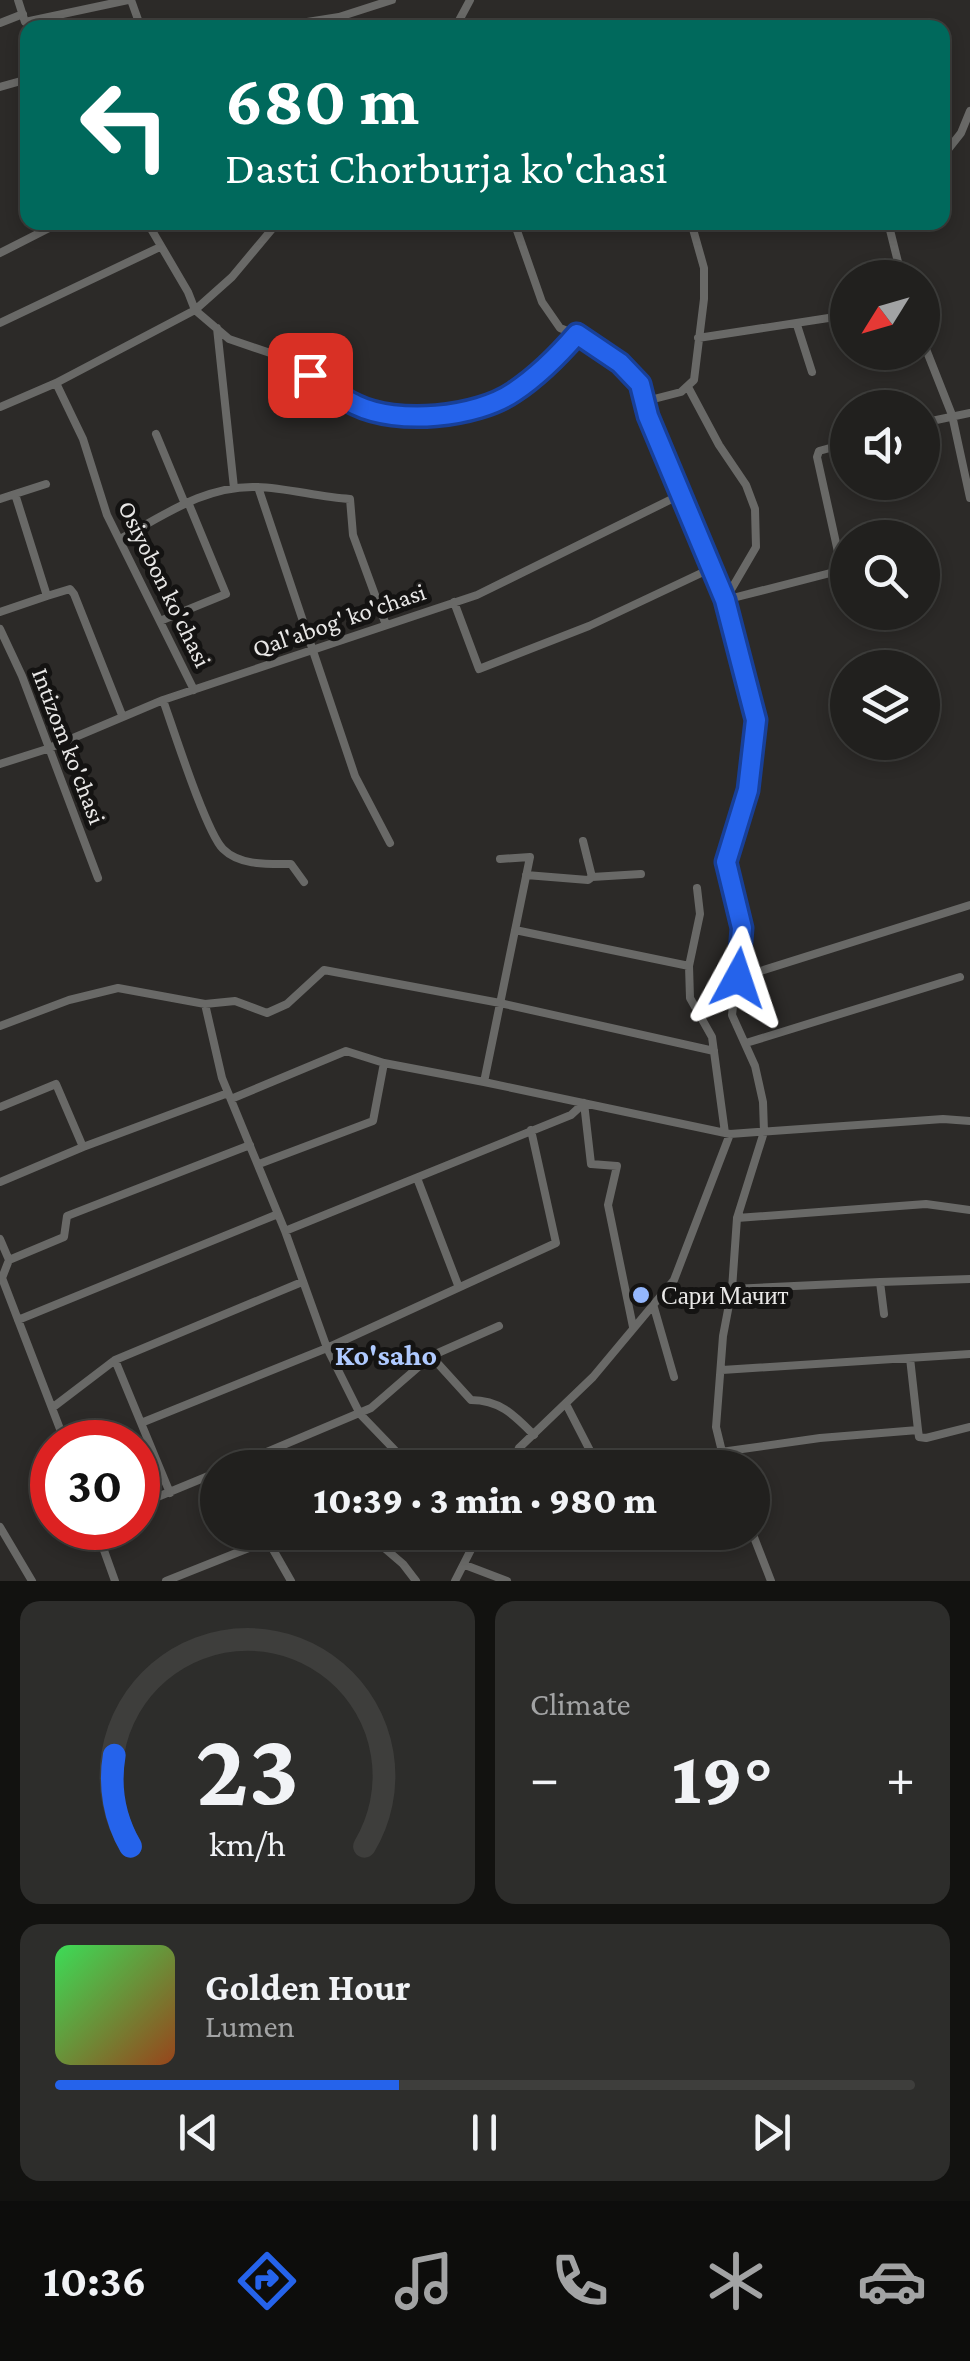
<!DOCTYPE html>
<html lang="en">
<head>
<meta charset="utf-8">
<style>
  :root { --surface:#21201e; --page:#2d2d2b; --text:#f1f3f6; --muted:#a2a3a4; --line:#3e3e3c; --accent:#2563eb }
  body { margin:0; font-family:"Crimson Pro",serif; background:var(--page); color:var(--text); height:100vh; display:flex; flex-direction:column; font-size:38px; white-space:nowrap }
  * { box-sizing:border-box; margin:0 }
  p { font-size:32px; color:var(--muted) }
  .icon { flex:none; width:55px; height:55px; fill:none; stroke:currentColor; stroke-width:2; stroke-linecap:round; stroke-linejoin:round }
  .map { position:relative; height:1581px; overflow:hidden }
  .details { display:flex; flex-direction:column; gap:20px; padding:20px; background:#121210; flex:1 }
  .details>* { flex:none }
  .banner { position:absolute; left:20px; top:20px; width:930px; height:210px; border-radius:20px; box-shadow:0 5px 15px #0003,0 0 0 2px var(--line); background:#00695c; color:#fff; overflow:hidden }
  .needle { width:65px; rotate:233deg }
  .buttons { position:absolute; left:830px; top:260px; display:grid; gap:20px }
  .buttons a { display:grid; place-items:center; width:110px; height:110px; border-radius:50%; background:var(--surface); box-shadow:0 5px 15px #0003,0 0 0 2px var(--line); font-size:50px }
  .speed { position:absolute; left:30px; top:1420px; display:flex; gap:20px; font-size:50px; font-weight:700; text-align:center }
  .speed>* { display:grid; place-content:center; width:130px; height:130px; border-radius:50%; background:var(--surface); box-shadow:0 5px 15px #0003,0 0 0 2px var(--line); line-height:1 }
  .speed .limit { border:15px solid #d22; background:#fff; color:#111 }
  .pin { position:absolute; display:grid; place-items:center; width:85px; height:85px; color:#fff; margin:-42px; border-radius:20px; box-shadow:0 5px 15px #0006 }
  .me { position:absolute; width:110px; margin:-55px; rotate:5deg; stroke-linejoin:round; filter:drop-shadow(0 0 8px #0008) }
  .turn { display:flex; align-items:center; gap:35px; height:210px; padding:0 40px; font-size:45px }
  .turn .icon { width:130px; height:130px; stroke-width:2.5 }
  .turn b { display:block; font-size:70px; line-height:85px }
  .big { font-size:75px; font-weight:800; line-height:1.1 }
  .details .card { flex:1; display:flex; flex-direction:column; justify-content:center; gap:15px; min-width:0; padding:0 35px; border-radius:20px; background:var(--page) }
  .details .dial { align-items:center; gap:0 }
  .dial svg { height:260px; overflow:visible; fill:none; stroke:var(--line); stroke-width:7; stroke-linecap:round; text-anchor:middle }
  .dial text { fill:var(--text); stroke:none }
  .song { display:flex; align-items:center; gap:30px }
  .cover { width:120px; height:120px; border-radius:15px; background:linear-gradient(135deg,hsl(130 70% 55%),hsl(20 70% 35%)) }
  .played { height:10px; border-radius:5px; background:linear-gradient(90deg,var(--accent) 40%,var(--line) 40%) }
  .keys { display:flex; justify-content:space-around; direction:ltr }
  .heat { display:flex; justify-content:space-between; align-items:center; font-size:55px; direction:ltr }
  .details .tiles { flex:1; display:grid; gap:20px; grid-template-columns:1fr 1fr }
  .card:last-child { grid-column:span 2 }
  .trip { position:absolute; left:200px; top:1450px; width:570px; height:100px; border-radius:50px; background:var(--surface); box-shadow:0 5px 15px #0003,0 0 0 2px var(--line); font-weight:800; line-height:100px; text-align:center }
  .dock { display:flex; height:160px; justify-content:space-around; align-items:center; background:#0d0d0c; color:var(--muted) }
  .dock .icon { width:70px; height:70px }
  .dock .on { color:var(--accent) }
  .dock b { font-size:45px; color:var(--text) }
  .map>svg:first-child { display:block }
  .lines { fill:none; stroke-linecap:round; stroke-linejoin:round }
  .minor { stroke:#696967; stroke-width:8 }
  .route-casing { stroke:#184099; stroke-width:25 }
  .route { stroke:#2563eb; stroke-width:18 }
  .poi-dot { fill:#94b7fd; stroke:#141312; stroke-width:4 }
  .labels { text-anchor:middle; dominant-baseline:central; stroke-width:10; stroke-linejoin:round; paint-order:stroke }
  .street-label { font-size:25px; fill:#e8e7e6; stroke:#141312 }
  .poi-label { font-size:25px; fill:#e8e7e6; stroke:#141312; text-anchor:start }
  .quarter-label { font-size:30px; font-weight:bold; fill:#afcaff; stroke:#141312 }
</style>
</head>
<body>
<div class="map">
<svg width="970" height="1581" viewBox="0 0 970 1581">
  <rect width="100%" height="100%" fill="#2c2a28"/>
  <g class="lines">
    <path class="minor" d="M 18,0 L 25,22 L 128,0
      M 131,0 L 141,28
      M 0,23 L 23,14
      M 269,28 L 339,17 L 392,0
      M 455,28 L 470,0
      M 0,87 L 28,79
      M 942,157 L 961,133 L 970,111
      M 147,222 L 188,292 L 195,310 L 232,277 L 278,222
      M 514,222 L 542,302 L 560,328 L 577,335 L 620,363 L 640,384 L 648,417 L 725,600 L 756,720 L 747,790 L 727,862 L 742,928 L 732,1015 L 755,1066 L 763,1102 L 764,1132 L 737,1218 L 732,1289 L 723,1336 L 716,1427 L 726,1468
      M 888,222 L 902,278
      M 0,253 L 61,222
      M 0,323 L 160,247
      M 797,325 L 812,372
      M 217,328 L 234,488
      M 698,338 L 848,315
      M 922,339 L 952,415 L 970,498
      M 56,383 L 83,439 L 107,515 L 194,690
      M 688,387 L 719,445 L 746,485 L 755,509 L 756,547 L 725,600 L 842,570 L 817,457 L 819,451 L 848,443
      M 646,401 L 681,392 L 694,380 L 704,299 L 704,268 L 691,222
      M 0,407 L 56,383 L 195,310 L 229,339 L 288,359 L 356,405 L 402,419 L 463,411 L 511,395 L 554,361 L 577,335
      M 922,423 L 970,413
      M 156,434 L 185,504
      M 258,487 L 355,776 L 390,843
      M 15,494 L 46,484
      M 0,499 L 15,494 L 47,596 L 0,612
      M 120,539 C 163,516 205,485 257,487 C 288,488 318,497 350,499 L 353,535 L 386,625
      M 47,596 L 70,589 L 74,594 L 122,715
      M 454,602 L 479,669 L 589,626 L 712,568
      M 160,621 L 226,594 L 188,502
      M 0,629 L 22,676 L 98,878
      M 163,700 C 173,728 206,832 223,849 C 240,866 269,864 291,864 L 304,882
      M 0,764 L 47,749 L 163,700 L 477,595 L 682,494
      M 500,859 L 530,857 L 484,1082 L 730,1134 L 943,1119 L 970,1121
      M 526,875 L 588,880 L 592,877 L 583,841
      M 592,877 L 641,874
      M 515,930 L 689,966 L 700,914 L 697,888
      M 689,966 L 690,998 L 712,1037 L 725,1133
      M 738,978 L 970,905
      M 205,1004 L 222,1078 L 285,1231 L 327,1348 L 360,1414 L 412,1468
      M 0,1026 L 69,1000 L 118,988 L 205,1004 L 235,1001 L 267,1013 L 287,1004 L 324,970 L 500,1003 L 714,1051
      M 746,1043 L 960,977
      M 231,1099 L 346,1051 L 384,1063
      M 584,1103 L 591,1164 L 617,1166 L 608,1205 L 633,1327
      M 0,1107 L 56,1084 L 83,1147 L 0,1182
      M 83,1147 L 228,1093
      M 259,1164 L 373,1121 L 384,1063 L 484,1082
      M 417,1178 L 458,1285
      M 737,1218 L 926,1204 L 970,1210
      M 285,1231 L 571,1115 L 584,1103
      M 0,1239 L 9,1260 L 2,1278 L 65,1442
      M 9,1260 L 64,1237 L 67,1216 L 250,1145
      M 880,1282 L 970,1279
      M 732,1289 L 880,1282 L 884,1314
      M 653,1304 L 674,1377
      M 18,1320 L 278,1214
      M 431,1356 L 499,1326
      M 115,1360 L 141,1423
      M 722,1370 L 970,1354
      M 566,1404 L 599,1468
      M 52,1408 L 115,1360 L 302,1282
      M 918,1430 L 919,1437 L 926,1438 L 970,1427
      M 721,1452 L 820,1438 L 918,1430 L 910,1358
      M 229,1468 L 371,1408 L 431,1356 L 471,1400 C 500,1400 514,1415 534,1435
      M 510,1468 L 519,1448 L 593,1377 L 674,1280 L 730,1134
      M 170,1493 L 141,1423 L 327,1348 L 556,1243 L 531,1130
      M 138,1505 L 218,1472
      M 0,1527 L 32,1581
      M 96,1528 L 115,1581
      M 263,1532 L 291,1581
      M 752,1532 L 771,1581
      M 368,1534 L 403,1564 L 416,1581
      M 465,1565 L 507,1581
      M 166,1581 L 289,1532
      M 455,1581 L 480,1532"/>
  </g>
  <g class="lines">
    <g class="route-casing">
      <path id="route" d="M 310,375 C 325,385 340,398 356,405 C 397,425 476,418 514,392 C 538,376 558,356 577,334 L 620,363 L 640,384 L 648,416 L 725,600 L 756,720 L 748,790 L 726,862 L 742,928 L 738,978"/>
    </g>
    <use href="#route" class="route"/>
  </g>
  <circle class="poi-dot" cx="641" cy="1295" r="10"/>
  <g class="labels">
    <g class="street-label">
      <text transform="translate(165 584) rotate(64)">Osiyobon ko'chasi</text>
      <text transform="translate(339 620) rotate(-19)">Qal'abog' ko'chasi</text>
      <text transform="translate(69 746) rotate(69)">Intizom ko'chasi</text>
    </g>
    <g class="poi-label">
      <text x="661" y="1295">Сари Мачит</text>
    </g>
    <g class="quarter-label">
      <text x="386" y="1354">Ko'saho</text>
    </g>
  </g>
</svg>
<div class="buttons">
<a><svg class="needle" viewBox="-14 -14 28 28"><path d="M0-13l5 13h-10z" fill="#e53935"/><path d="M0 13l5-13h-10z" fill="#a2a3a4"/></svg></a>
<a><svg class="icon" aria-label="sound" viewBox="0 0 24 24"><path d="M4 9h4l5-4v14l-5-4H4zM17 9q2 3 0 6"/></svg></a>
<a><svg class="icon" aria-label="search" viewBox="0 0 24 24"><circle cx="10" cy="10" r="6"/><path d="M15 15l6 6"/></svg></a>
<a><svg class="icon" aria-label="layers" viewBox="0 0 24 24"><path d="M12 4l9 5-9 5-9-5zM3 14l9 5 9-5"/></svg></a>
</div>
<div class="speed"><div class="limit">30</div></div>
<div class="pin" style="left:310px;top:375px;background:#d93025"><svg class="icon" aria-label="arrive" viewBox="0 0 24 24"><path d="M6 21V4h12l-3 4 3 4H6"/></svg></div>
<svg class="me" style="left:738px;top:978px" viewBox="-20 -20 40 40"><path d="M0-17L14 15 0 8-14 15z" fill="#2563eb" stroke="#fff" stroke-width="4"/></svg>
<div class="trip">10:39 · 3 min · 980 m</div>
<div class="banner">
<div class="turn"><svg class="icon" aria-label="left" viewBox="0 0 24 24"><path d="M17 20v-9H6M10 6l-5 5 5 5"/></svg><div><b>680 m</b>Dasti Chorburja ko'chasi</div></div>
</div>
</div>
<section class="details">
<div class="tiles">
<div class="card dial"><svg viewBox="0 0 100 80">
<path d="M14 69A42 42 0 1 1 86 69"/>
<path d="M14 69A42 42 0 0 1 9 41" stroke="#2563eb"/>
<text x="50" y="56" font-size="32" font-weight="700">23</text>
<text x="50" y="72" font-size="11">km/h</text>
</svg></div>
<div class="card"><p>Climate</p>
<div class="heat"><a>−</a><b class="big">19°</b><a>+</a></div>
</div>
<div class="card">
<div class="song"><i class="cover"></i><div><b>Golden Hour</b><p>Lumen</p></div></div>
<div class="played"></div>
<div class="keys"><svg class="icon" aria-label="previous" viewBox="0 0 24 24"><path d="M18 5L8 12l10 7zM5 5v14"/></svg><svg class="icon" aria-label="pause" viewBox="0 0 24 24"><path d="M8 5v14M16 5v14"/></svg><svg class="icon" aria-label="next" viewBox="0 0 24 24"><path d="M6 5l10 7-10 7zM19 5v14"/></svg></div>
</div>
</div>
</section>
<nav class="dock">
<b>10:36</b>
<svg class="icon on" aria-label="directions" viewBox="0 0 24 24"><path d="M12 3l9 9-9 9-9-9zM9 14v-3h6M13 9l2 2-2 2"/></svg>
<svg class="icon" aria-label="music" viewBox="0 0 24 24"><path d="M9 18V5l10-2v13"/><circle cx="6" cy="18" r="3"/><circle cx="16" cy="16" r="3"/></svg>
<svg class="icon" aria-label="phone" viewBox="0 0 24 24"><path d="M5 4h4l2 5-3 2q2 4 5 5l2-3 5 2v4C11 20 4 13 5 4z"/></svg>
<svg class="icon" aria-label="climate" viewBox="0 0 24 24"><path d="M12 3v18M4 7l16 10M4 17L20 7"/></svg>
<svg class="icon" aria-label="car" viewBox="0 0 24 24"><path d="M5 17H2v-5l4-1 3-4h7l3 4 3 1v5h-3M9 17h6M6 11h13"/><circle cx="7" cy="17" r="2"/><circle cx="17" cy="17" r="2"/></svg>
</nav>
</body>
</html>
